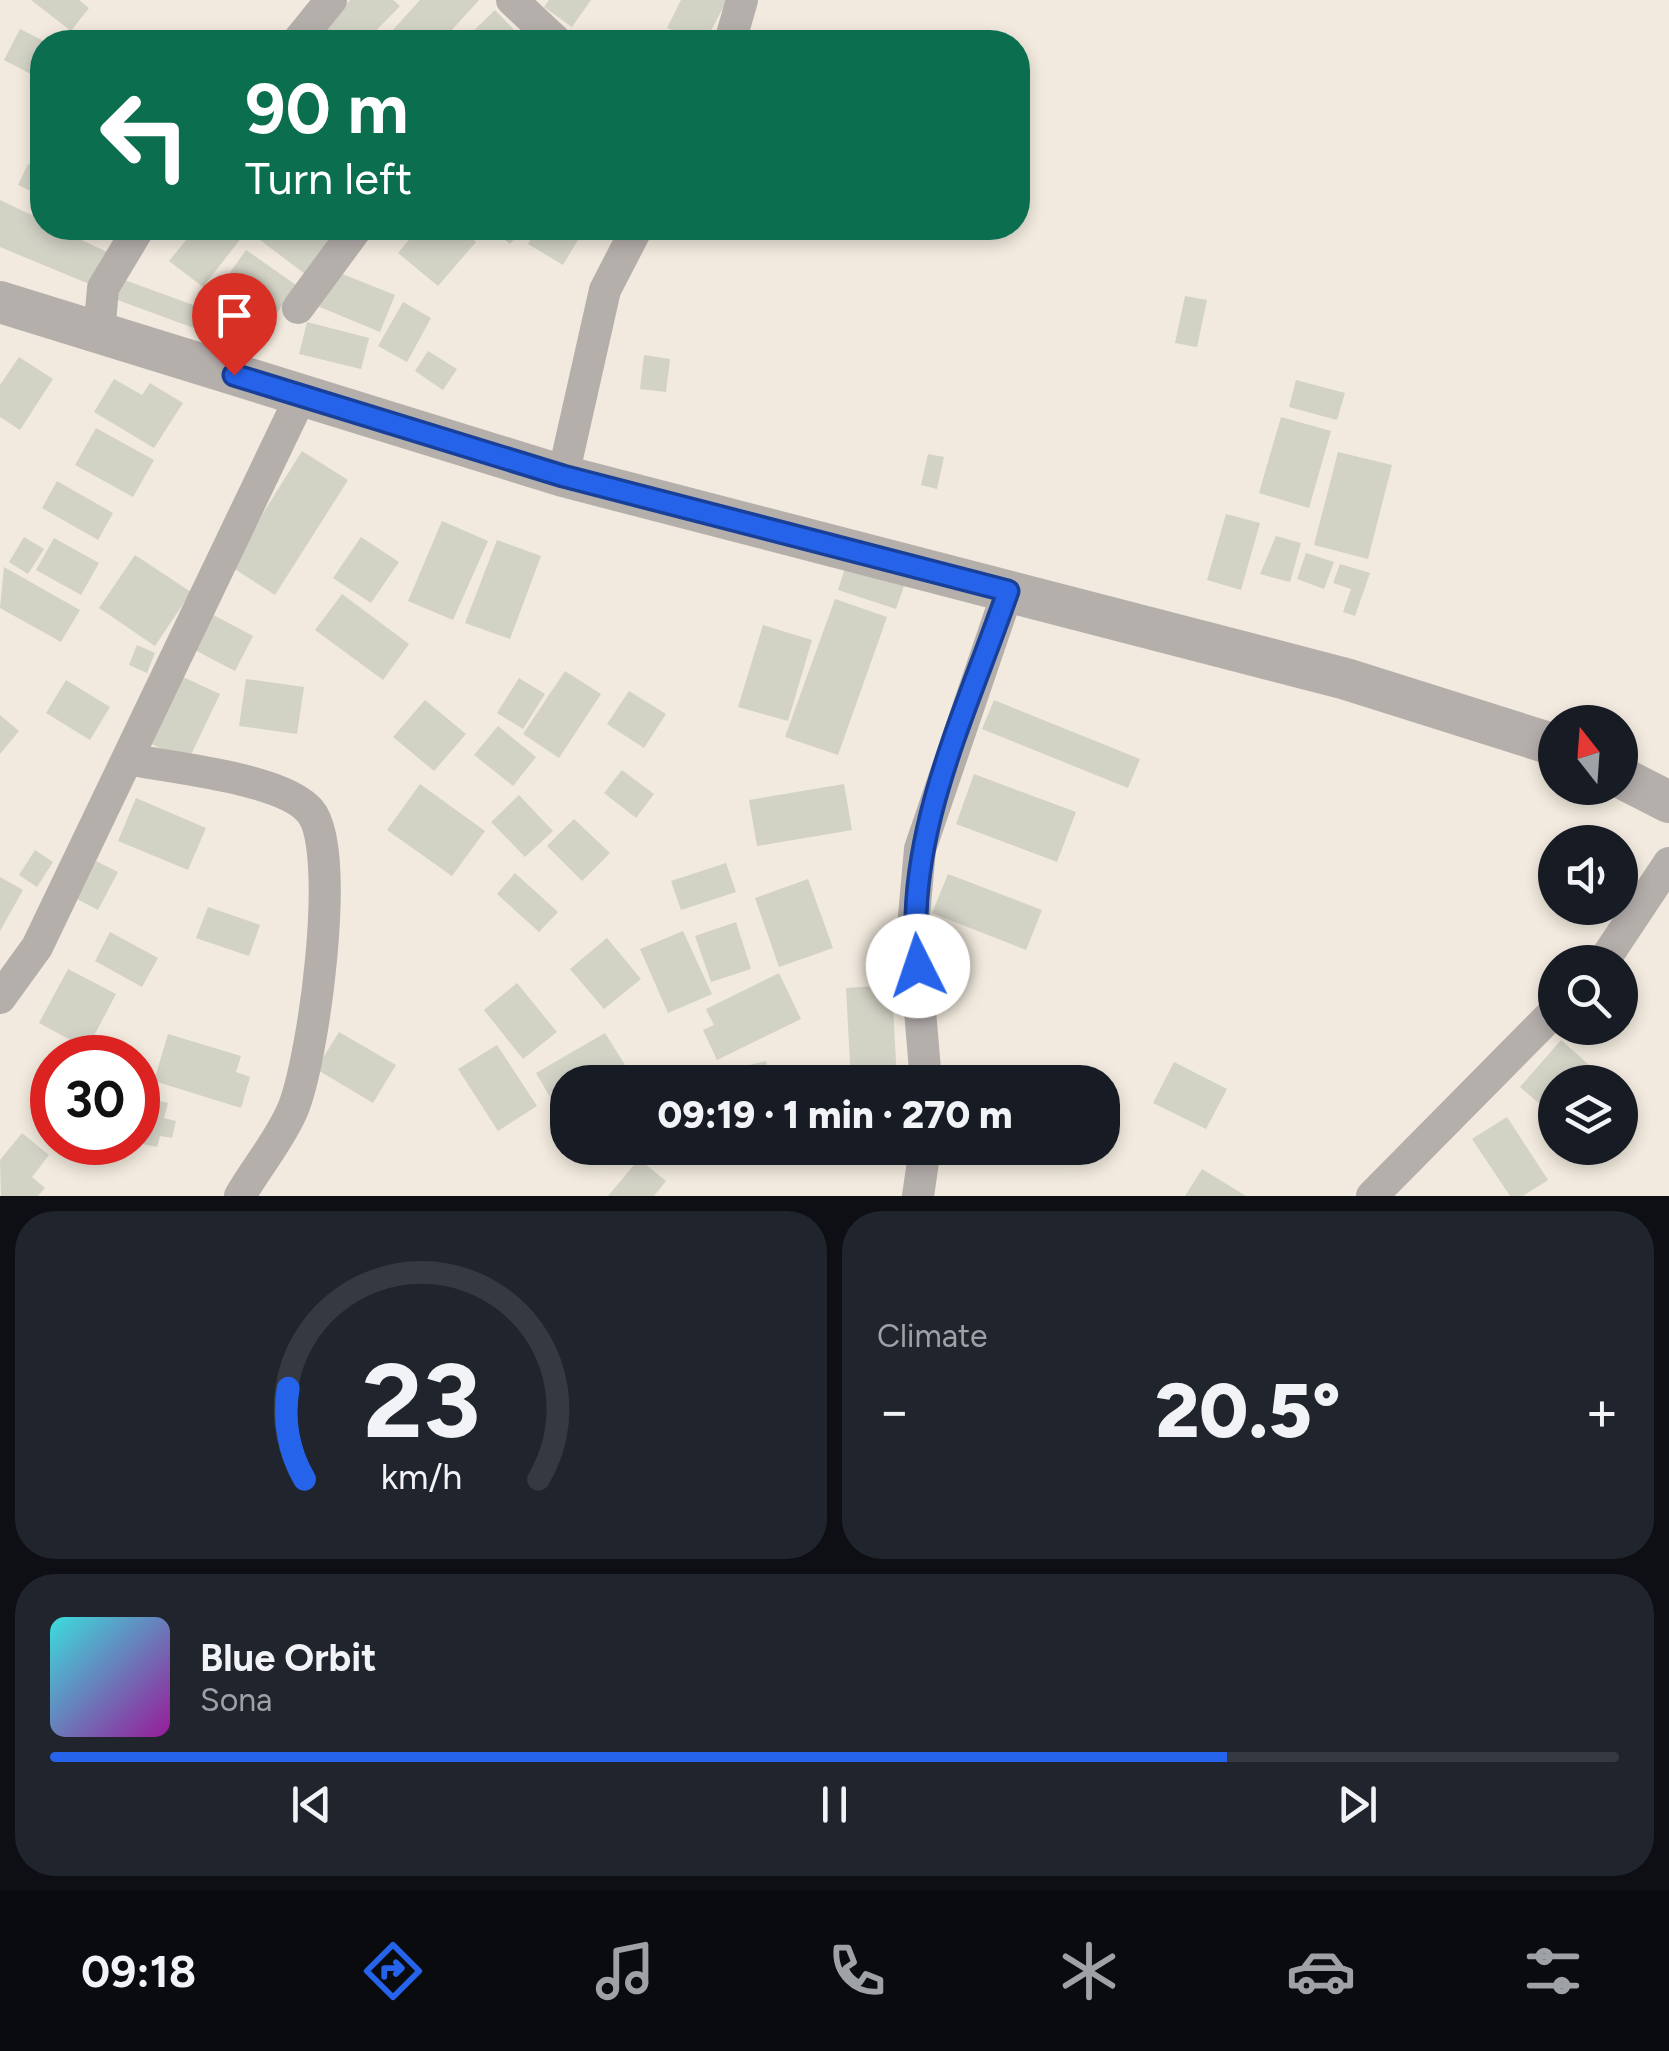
<!DOCTYPE html>
<html lang="en">
<head>
<meta charset="utf-8">
<style>
  :root { --surface:#171b24; --page:#20242c; --text:#f1f3f6; --muted:#9ea1a6; --line:#363941; --accent:#2563eb }
  body { margin:0; font-family:Figtree,sans-serif; background:var(--page); color:var(--text); height:100vh; display:flex; flex-direction:column; font-size:38px; white-space:nowrap }
  * { box-sizing:border-box; margin:0 }
  p { font-size:32px; color:var(--muted) }
  .icon { flex:none; width:55px; height:55px; fill:none; stroke:currentColor; stroke-width:2; stroke-linecap:round; stroke-linejoin:round }
  .map { position:relative; height:1196px; overflow:hidden }
  .details { display:flex; flex-direction:column; gap:15px; padding:15px; background:#0d0f14; flex:1 }
  .details>* { flex:none }
  .guide { position:absolute; left:30px; top:30px; width:1000px; height:210px; border-radius:40px; box-shadow:0 5px 15px #0003; background:#0b6e4f; color:#fff; overflow:hidden }
  .needle { width:65px; rotate:343deg }
  .tools { position:absolute; left:1538px; top:705px; display:grid; gap:20px }
  .tools a { display:grid; place-items:center; width:100px; height:100px; border-radius:50%; background:var(--surface); box-shadow:0 5px 15px #0003; font-size:50px }
  .speed { position:absolute; left:30px; top:1035px; display:flex; gap:20px; font-size:50px; font-weight:700; text-align:center }
  .speed>* { display:grid; place-content:center; width:130px; height:130px; border-radius:50%; background:var(--surface); box-shadow:0 5px 15px #0003; line-height:1 }
  .speed .limit { border:15px solid #d22; background:#fff; color:#111 }
  .pin { position:absolute; display:grid; place-items:center; width:85px; height:85px; color:#fff; margin:-102px -42px; border-radius:50% 50% 50% 0; rotate:-45deg; box-shadow:0 0 10px #0007 }
  .pin .icon { rotate:45deg }
  .me { position:absolute; width:110px; margin:-55px; rotate:356deg; stroke-linejoin:round; filter:drop-shadow(0 0 8px #0008) }
  .turn { display:flex; align-items:center; gap:35px; height:210px; padding:0 50px; font-size:45px }
  .turn .icon { width:130px; height:130px; stroke-width:2.5 }
  .turn b { display:block; font-size:70px; line-height:85px }
  .big { font-size:75px; font-weight:800; line-height:1.1 }
  .details .tile { flex:1; display:flex; flex-direction:column; justify-content:center; gap:15px; min-width:0; padding:0 35px; border-radius:40px; background:var(--page) }
  .details .dial { align-items:center; gap:0 }
  .dial svg { height:260px; overflow:visible; fill:none; stroke:var(--line); stroke-width:7; stroke-linecap:round; text-anchor:middle }
  .dial text { fill:var(--text); stroke:none }
  .song { display:flex; align-items:center; gap:30px }
  .cover { width:120px; height:120px; border-radius:15px; background:linear-gradient(135deg,hsl(180 70% 55%),hsl(300 70% 35%)) }
  .played { height:10px; border-radius:5px; background:linear-gradient(90deg,var(--accent) 75%,var(--line) 75%) }
  .keys { display:flex; justify-content:space-around; direction:ltr }
  .heat { display:flex; justify-content:space-between; align-items:center; font-size:55px; direction:ltr }
  .details .tiles { flex:1; display:grid; gap:15px; grid-template-columns:1fr 1fr }
  .tile:last-child { grid-column:span 2 }
  .trip { position:absolute; left:550px; top:1065px; width:570px; height:100px; border-radius:40px; background:var(--surface); box-shadow:0 5px 15px #0003; font-weight:800; line-height:100px; text-align:center }
  .dock { display:flex; height:160px; justify-content:space-around; align-items:center; background:#090b0e; color:var(--muted) }
  .dock .icon { width:70px; height:70px }
  .dock .current { color:var(--accent) }
  .dock b { font-size:45px; color:var(--text) }
  .map>svg:first-child { display:block }
  .building { fill:#d2d2c5 }
  .lines { fill:none; stroke-linecap:round; stroke-linejoin:round }
  .minor { stroke:#b5afac; stroke-width:32 }
  .tertiary { stroke:#b5afac; stroke-width:42 }
  .route-casing { stroke:#184099; stroke-width:25 }
  .route { stroke:#2563eb; stroke-width:18 }
</style>
</head>
<body>
<div class="map">
<svg width="1669" height="1196" viewBox="0 0 1669 1196">
  <rect width="100%" height="100%" fill="#f2eade"/>
  <path class="building" d="M 31,0 L 79,0 L 89,8 L 71,31 Z
    M 350,0 L 393,0 L 400,6 L 365,42 L 337,42 L 322,29 Z
    M 420,0 L 479,0 L 441,42 L 382,42 Z
    M 549,0 L 591,0 L 572,27 L 544,7 Z
    M 681,0 L 727,0 L 705,42 L 667,28 Z
    M 495,10 L 523,39 L 520,42 L 462,42 Z
    M 20,29 L 42,40 L 42,80 L 4,60 Z
    M 28,164 L 42,170 L 42,196 L 18,185 Z
    M 0,200 L 42,220 L 42,228 L 57,228 L 111,254 L 94,286 L 0,247 Z
    M 196,228 L 249,228 L 203,287 L 169,261 Z
    M 263,228 L 341,228 L 305,274 L 256,237 Z
    M 419,228 L 458,228 L 476,242 L 438,286 L 398,253 Z
    M 490,228 L 524,228 L 510,244 Z
    M 538,228 L 585,228 L 563,265 L 528,244 Z
    M 246,250 L 296,285 L 275,316 L 224,281 Z
    M 330,269 L 395,295 L 380,332 L 315,305 Z
    M 119,278 L 240,322 L 232,342 L 112,298 Z
    M 1185,296 L 1207,300 L 1197,347 L 1175,343 Z
    M 403,302 L 431,318 L 407,362 L 378,346 Z
    M 307,322 L 369,338 L 361,369 L 299,354 Z
    M 428,351 L 457,369 L 443,390 L 415,371 Z
    M 644,355 L 670,359 L 666,392 L 640,389 Z
    M 19,357 L 53,379 L 20,430 L 0,417 L 0,385 Z
    M 114,379 L 142,395 L 150,383 L 183,403 L 154,448 L 94,412 Z
    M 1296,380 L 1345,393 L 1337,420 L 1289,407 Z
    M 1281,417 L 1331,431 L 1309,508 L 1259,493 Z
    M 96,428 L 154,460 L 133,497 L 75,465 Z
    M 302,451 L 348,480 L 275,595 L 230,566 Z
    M 1338,452 L 1392,465 L 1368,559 L 1314,545 Z
    M 928,454 L 944,457 L 937,489 L 921,485 Z
    M 57,481 L 113,513 L 98,540 L 42,508 Z
    M 1226,514 L 1260,523 L 1241,590 L 1207,580 Z
    M 442,521 L 488,541 L 453,620 L 408,601 Z
    M 1276,536 L 1301,543 L 1290,582 L 1260,574 Z
    M 24,537 L 44,549 L 28,574 L 9,562 Z
    M 361,537 L 399,562 L 371,603 L 333,578 Z
    M 54,538 L 99,563 L 81,595 L 36,570 Z
    M 497,540 L 541,556 L 510,639 L 465,623 Z
    M 1306,553 L 1334,562 L 1324,589 L 1297,579 Z
    M 135,555 L 191,592 L 155,646 L 99,608 Z
    M 1340,564 L 1370,573 L 1355,616 L 1343,612 L 1351,589 L 1333,583 Z
    M 4,567 L 80,610 L 61,642 L 0,608 Z
    M 845,568 L 904,586 L 896,609 L 838,590 Z
    M 342,594 L 409,644 L 383,680 L 315,630 Z
    M 835,599 L 887,617 L 838,755 L 785,737 Z
    M 206,611 L 253,636 L 235,671 L 187,646 Z
    M 763,625 L 812,640 L 788,721 L 738,707 Z
    M 137,645 L 155,653 L 147,673 L 129,665 Z
    M 565,671 L 601,694 L 559,758 L 523,734 Z
    M 181,676 L 220,694 L 188,761 L 149,743 Z
    M 519,678 L 545,694 L 523,729 L 497,713 Z
    M 246,679 L 304,687 L 297,734 L 239,726 Z
    M 66,680 L 110,707 L 90,740 L 46,713 Z
    M 629,691 L 666,714 L 644,748 L 607,724 Z
    M 425,700 L 466,734 L 434,771 L 393,737 Z
    M 994,700 L 1140,759 L 1128,788 L 982,729 Z
    M 0,715 L 19,731 L 0,754 Z
    M 498,726 L 536,757 L 513,786 L 474,755 Z
    M 622,770 L 654,794 L 636,818 L 604,793 Z
    M 974,774 L 1076,812 L 1057,862 L 956,824 Z
    M 420,784 L 485,831 L 452,876 L 387,830 Z
    M 844,784 L 852,830 L 757,846 L 749,800 Z
    M 519,795 L 553,831 L 525,857 L 491,822 Z
    M 136,798 L 206,828 L 188,870 L 118,841 Z
    M 574,819 L 610,853 L 582,881 L 547,846 Z
    M 35,850 L 53,862 L 37,887 L 19,875 Z
    M 96,861 L 118,872 L 98,910 L 77,899 Z
    M 726,863 L 736,892 L 681,910 L 671,881 Z
    M 515,873 L 558,912 L 539,932 L 497,894 Z
    M 948,874 L 1042,910 L 1026,950 L 932,913 Z
    M 0,877 L 23,890 L 0,931 Z
    M 808,879 L 833,948 L 779,967 L 755,898 Z
    M 208,907 L 260,925 L 249,956 L 196,938 Z
    M 736,922 L 751,969 L 711,982 L 695,936 Z
    M 683,931 L 712,994 L 668,1013 L 640,949 Z
    M 110,932 L 158,958 L 142,987 L 95,961 Z
    M 607,938 L 641,979 L 604,1009 L 570,969 Z
    M 68,969 L 116,994 L 87,1049 L 39,1023 Z
    M 779,973 L 801,1019 L 717,1060 L 703,1030 L 714,1025 L 706,1009 Z
    M 517,983 L 557,1032 L 523,1059 L 484,1010 Z
    M 892,985 L 897,1082 L 851,1082 L 846,988 Z
    M 339,1032 L 396,1065 L 373,1103 L 316,1069 Z
    M 605,1033 L 630,1073 L 614,1082 L 568,1082 L 568,1110 L 560,1114 L 536,1073 Z
    M 168,1034 L 241,1056 L 236,1072 L 250,1077 L 241,1108 L 154,1081 Z
    M 1561,1040 L 1597,1072 L 1587,1082 L 1555,1082 L 1555,1117 L 1520,1087 Z
    M 497,1045 L 537,1106 L 498,1131 L 458,1069 Z
    M 766,1061 L 771,1082 L 721,1082 L 719,1072 Z
    M 1174,1062 L 1227,1089 L 1206,1129 L 1153,1103 Z
    M 138,1096 L 168,1103 L 164,1118 L 176,1121 L 172,1138 L 160,1136 L 157,1147 L 138,1143 Z
    M 1507,1117 L 1548,1180 L 1523,1196 L 1510,1196 L 1472,1139 Z
    M 22,1133 L 49,1155 L 32,1177 L 45,1188 L 38,1196 L 1,1196 L 0,1160 Z
    M 639,1159 L 666,1181 L 654,1196 L 608,1196 Z
    M 1202,1169 L 1246,1196 L 1185,1196 Z"/>
  <g class="lines">
    <path class="minor" d="M 512,0 L 557,42
      M 297,42 L 331,0
      M 730,42 L 742,0
      M 298,308 L 357,228
      M 99,334 L 103,288 L 139,228
      M 563,476 L 605,290 L 637,228
      M 128,759 C 171,768 283,778 310,811 C 343,849 313,1064 292,1111 C 279,1141 256,1168 240,1196
      M 1603,962 L 1669,863
      M 0,998 L 37,947 L 301,396
      M 926,1082 L 913,927 L 920,849 L 1008,591
      M 918,1196 L 925,1148
      M 1372,1196 L 1555,1011"/>
    <path class="tertiary" d="M 0,302 L 563,476 L 1346,679 L 1555,745
      M 1620,777 L 1669,802"/>
  </g>
  <g class="lines">
    <g class="route-casing">
      <path id="route" d="M 234,375 L 563,476 L 1008,591 C 967,711 903,837 918,966"/>
    </g>
    <use href="#route" class="route"/>
  </g>
</svg>
<div class="tools">
<a><svg class="needle" viewBox="-14 -14 28 28"><path d="M0-13l5 13h-10z" fill="#e53935"/><path d="M0 13l5-13h-10z" fill="#9ea1a6"/></svg></a>
<a><svg class="icon" aria-label="sound" viewBox="0 0 24 24"><path d="M4 9h4l5-4v14l-5-4H4zM17 9q2 3 0 6"/></svg></a>
<a><svg class="icon" aria-label="search" viewBox="0 0 24 24"><circle cx="10" cy="10" r="6"/><path d="M15 15l6 6"/></svg></a>
<a><svg class="icon" aria-label="layers" viewBox="0 0 24 24"><path d="M12 4l9 5-9 5-9-5zM3 14l9 5 9-5"/></svg></a>
</div>
<div class="speed"><div class="limit">30</div></div>
<div class="pin" style="left:234px;top:375px;background:#d93025"><svg class="icon" aria-label="arrive" viewBox="0 0 24 24"><path d="M6 21V4h12l-3 4 3 4H6"/></svg></div>
<svg class="me" style="left:918px;top:966px" viewBox="-20 -20 40 40"><circle r="19" fill="#fff"/><path d="M0-13L10 11 0 6-10 11z" fill="#2563eb"/></svg>
<div class="trip">09:19 · 1 min · 270 m</div>
<div class="guide">
<div class="turn"><svg class="icon" aria-label="left" viewBox="0 0 24 24"><path d="M17 20v-9H6M10 6l-5 5 5 5"/></svg><div><b>90 m</b>Turn left</div></div>
</div>
</div>
<section class="details">
<div class="tiles">
<div class="tile dial"><svg viewBox="0 0 100 80">
<path d="M14 69A42 42 0 1 1 86 69"/>
<path d="M14 69A42 42 0 0 1 9 41" stroke="#2563eb"/>
<text x="50" y="56" font-size="32" font-weight="700">23</text>
<text x="50" y="72" font-size="11">km/h</text>
</svg></div>
<div class="tile"><p>Climate</p>
<div class="heat"><a>−</a><b class="big">20.5°</b><a>+</a></div>
</div>
<div class="tile">
<div class="song"><i class="cover"></i><div><b>Blue Orbit</b><p>Sona</p></div></div>
<div class="played"></div>
<div class="keys"><svg class="icon" aria-label="previous" viewBox="0 0 24 24"><path d="M18 5L8 12l10 7zM5 5v14"/></svg><svg class="icon" aria-label="pause" viewBox="0 0 24 24"><path d="M8 5v14M16 5v14"/></svg><svg class="icon" aria-label="next" viewBox="0 0 24 24"><path d="M6 5l10 7-10 7zM19 5v14"/></svg></div>
</div>
</div>
</section>
<nav class="dock">
<b>09:18</b>
<svg class="icon current" aria-label="directions" viewBox="0 0 24 24"><path d="M12 3l9 9-9 9-9-9zM9 14v-3h6M13 9l2 2-2 2"/></svg>
<svg class="icon" aria-label="music" viewBox="0 0 24 24"><path d="M9 18V5l10-2v13"/><circle cx="6" cy="18" r="3"/><circle cx="16" cy="16" r="3"/></svg>
<svg class="icon" aria-label="phone" viewBox="0 0 24 24"><path d="M5 4h4l2 5-3 2q2 4 5 5l2-3 5 2v4C11 20 4 13 5 4z"/></svg>
<svg class="icon" aria-label="climate" viewBox="0 0 24 24"><path d="M12 3v18M4 7l16 10M4 17L20 7"/></svg>
<svg class="icon" aria-label="car" viewBox="0 0 24 24"><path d="M5 17H2v-5l4-1 3-4h7l3 4 3 1v5h-3M9 17h6M6 11h13"/><circle cx="7" cy="17" r="2"/><circle cx="17" cy="17" r="2"/></svg>
<svg class="icon" aria-label="filters" viewBox="0 0 24 24"><path d="M4 7h16M4 17h16"/><circle cx="9" cy="7" r="2"/><circle cx="15" cy="17" r="2"/></svg>
</nav>
</body>
</html>
